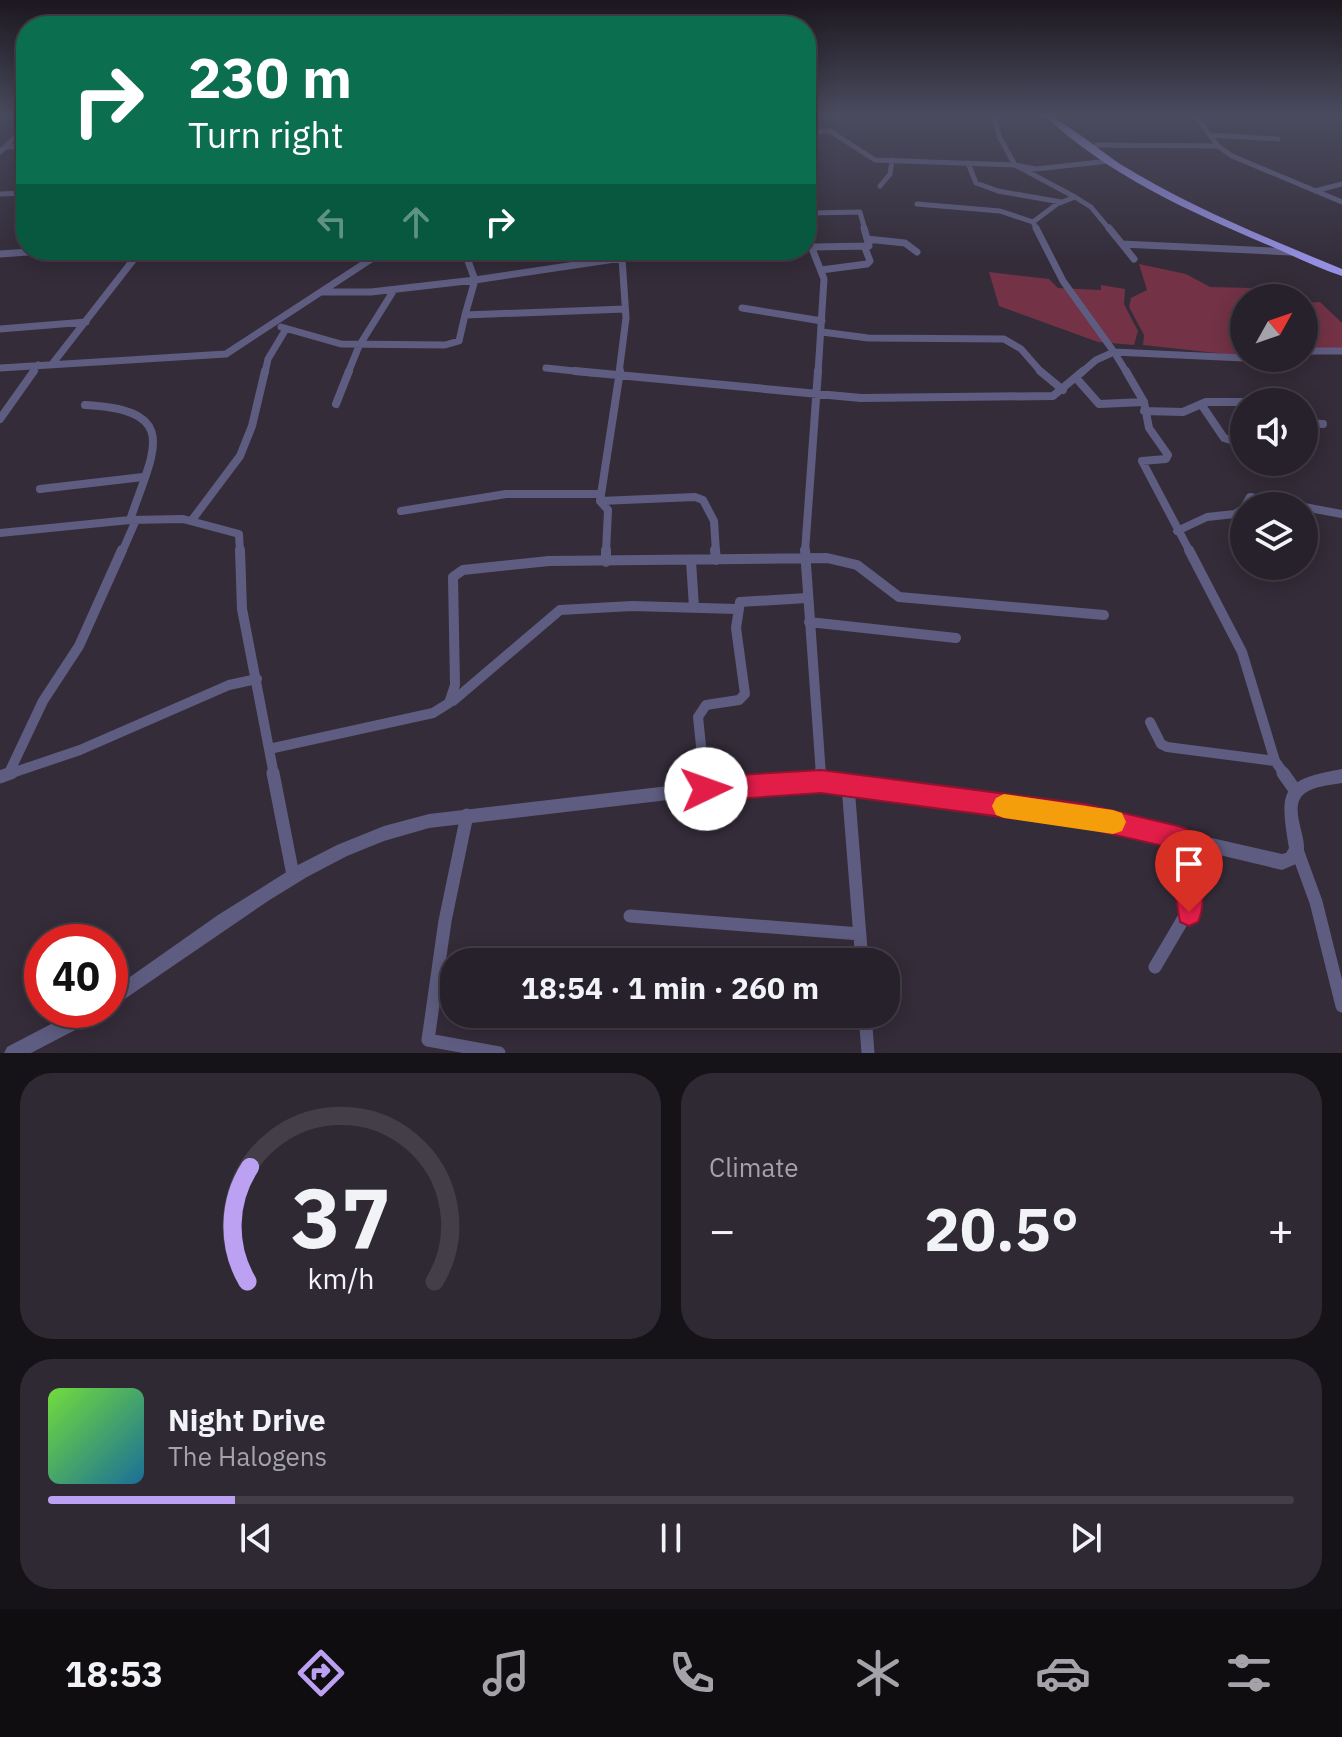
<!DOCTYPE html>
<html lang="en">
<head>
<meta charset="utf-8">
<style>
  :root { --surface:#27212b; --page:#2f2933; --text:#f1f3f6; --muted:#a4a3a9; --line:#433e47; --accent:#bca0f2 }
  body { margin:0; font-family:"IBM Plex Sans",sans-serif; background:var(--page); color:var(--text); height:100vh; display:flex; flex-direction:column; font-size:30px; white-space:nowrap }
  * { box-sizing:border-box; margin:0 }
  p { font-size:26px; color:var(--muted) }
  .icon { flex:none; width:44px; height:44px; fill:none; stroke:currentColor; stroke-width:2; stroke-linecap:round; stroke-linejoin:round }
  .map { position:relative; height:1053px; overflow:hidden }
  .side { display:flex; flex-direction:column; gap:20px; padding:20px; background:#151218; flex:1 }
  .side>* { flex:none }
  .top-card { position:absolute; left:16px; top:16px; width:800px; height:244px; border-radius:32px; box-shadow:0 4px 20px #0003,0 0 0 2px var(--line); background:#0b6e4f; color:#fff; overflow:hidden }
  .needle { width:52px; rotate:50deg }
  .controls { position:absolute; left:1230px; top:284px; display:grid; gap:16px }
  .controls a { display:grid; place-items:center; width:88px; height:88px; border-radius:50%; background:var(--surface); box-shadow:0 4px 20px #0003,0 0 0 2px var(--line); font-size:40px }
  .speed { position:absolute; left:24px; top:924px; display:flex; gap:16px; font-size:40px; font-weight:700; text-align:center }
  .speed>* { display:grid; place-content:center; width:104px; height:104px; border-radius:50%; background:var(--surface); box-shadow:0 4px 20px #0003,0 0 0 2px var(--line); line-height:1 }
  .speed .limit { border:12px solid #d22; background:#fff; color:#111 }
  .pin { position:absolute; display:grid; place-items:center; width:68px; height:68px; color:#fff; margin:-82px -34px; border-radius:50% 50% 50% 0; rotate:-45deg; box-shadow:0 0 8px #0007 }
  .pin .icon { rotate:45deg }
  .me { position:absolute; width:88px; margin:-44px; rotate:87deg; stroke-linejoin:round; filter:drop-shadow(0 0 6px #0008) }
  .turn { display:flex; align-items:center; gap:28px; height:168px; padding:0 40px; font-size:36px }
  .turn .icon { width:104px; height:104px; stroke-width:2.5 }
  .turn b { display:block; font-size:56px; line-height:68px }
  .lanes { display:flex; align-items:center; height:76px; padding:0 40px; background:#0003; justify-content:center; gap:40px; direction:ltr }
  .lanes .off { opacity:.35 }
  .big { font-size:60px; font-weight:700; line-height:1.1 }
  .side .tile { flex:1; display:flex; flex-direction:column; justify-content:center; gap:12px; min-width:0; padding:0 28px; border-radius:32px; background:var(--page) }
  .side .dial { align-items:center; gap:0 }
  .dial svg { height:208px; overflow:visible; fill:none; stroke:var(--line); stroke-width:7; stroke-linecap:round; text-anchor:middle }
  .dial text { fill:var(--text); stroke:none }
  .song { display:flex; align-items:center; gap:24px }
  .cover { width:96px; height:96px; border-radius:12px; background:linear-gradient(135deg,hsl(100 70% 55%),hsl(200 70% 35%)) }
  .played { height:8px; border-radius:4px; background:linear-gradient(90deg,var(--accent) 15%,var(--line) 15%) }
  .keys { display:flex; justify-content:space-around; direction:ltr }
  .heat { display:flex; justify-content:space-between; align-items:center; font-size:44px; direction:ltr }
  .side .tiles { flex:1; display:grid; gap:20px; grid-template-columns:1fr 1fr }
  .tile:last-child { grid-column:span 2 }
  .trip { position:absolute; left:440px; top:948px; width:460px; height:80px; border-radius:32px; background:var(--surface); box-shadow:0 4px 20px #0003,0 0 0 2px var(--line); font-weight:700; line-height:80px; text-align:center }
  .tab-bar { display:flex; height:128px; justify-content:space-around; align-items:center; background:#100d11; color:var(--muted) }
  .tab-bar .icon { width:56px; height:56px }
  .tab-bar .selected { color:var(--accent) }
  .tab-bar b { font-size:36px; color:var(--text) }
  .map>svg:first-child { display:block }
  .green { fill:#733246 }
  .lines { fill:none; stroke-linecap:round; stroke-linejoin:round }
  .minor-far4 { stroke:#5e5d81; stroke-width:5 }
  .minor-far3 { stroke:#5e5d81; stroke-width:7 }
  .minor-far2 { stroke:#5e5d81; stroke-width:8 }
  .minor-far1 { stroke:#5e5d81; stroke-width:10 }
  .minor { stroke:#5e5d81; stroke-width:13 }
  .tertiary { fill:#5e5d81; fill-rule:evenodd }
  .trunk { fill:#948fe1; fill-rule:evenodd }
  .route { fill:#e11d48; stroke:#92132f; stroke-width:2 }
  .slow { fill:#f59e0b }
</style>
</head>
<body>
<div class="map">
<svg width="1342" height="1053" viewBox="0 0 1342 1053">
  <rect width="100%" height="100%" fill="#342c39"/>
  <path class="green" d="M 1139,264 L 1186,274 L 1210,287 L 1288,289 L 1296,298 L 1244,298 L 1244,356 L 1143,345 L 1144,335 L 1129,307 L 1131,298 L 1147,290 Z
    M 989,272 L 1049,279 L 1058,288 L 1101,290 L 1101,285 L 1125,289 L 1124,304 L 1138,331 L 1134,345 L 1098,342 L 999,306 Z
    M 1320,302 L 1342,323 L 1342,350 L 1304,351 L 1304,303 Z"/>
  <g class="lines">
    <path class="minor-far4" d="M 1195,115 L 1218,146 L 1232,156 L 1342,202
      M 806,132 L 830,131 L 875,160 L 1015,165 L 1000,138 L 993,115
      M 1209,135 L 1278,139
      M 1097,145 L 1218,146
      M 6,147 L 26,146
      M 0,152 L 26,127
      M 968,163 L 976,183 L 998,191 L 1061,202
      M 880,186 L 890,174 L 892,160
      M 1315,191 L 1342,184
      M 0,194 L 26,193
      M 1075,197 L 1015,165 L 1036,169 L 1109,161
      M 917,204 L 1000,211 L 1033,222 L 1057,204 L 1075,197 L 1091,207 L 1110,230
      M 806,208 L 811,221 L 806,229
      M 809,213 L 860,212 L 865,230
      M 1033,222 L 1037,230"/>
    <path class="minor-far3" d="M 1036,228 L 1063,281 L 1114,352 L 1096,360 L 1081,373
      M 1109,228 L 1122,244
      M 806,233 L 824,279 L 818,373
      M 867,239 L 905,243 L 917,252
      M 813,247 L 869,246 L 864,228
      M 354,250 L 375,256
      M 464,250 L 475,280 L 622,258 L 626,318 L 619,373
      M 0,254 L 56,250
      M 467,255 L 483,250
      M 622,258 L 636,250
      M 1134,259 L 1122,244 L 1291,252
      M 821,270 L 867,264 L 870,261 L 865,248
      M 323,292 L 371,292 L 475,280 L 465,315 L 625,309
      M 742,308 L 822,321
      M 281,327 L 341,344 L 445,345 L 459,341 L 465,315
      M 0,329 L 86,322
      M 822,332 L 868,338 L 1004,339 L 1021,349 L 1042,373
      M 1304,351 L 1342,351
      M 53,363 L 141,250
      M 0,368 L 226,354 L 385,250
      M 546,368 L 593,373
      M 32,373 L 38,365
      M 265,373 L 268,359 L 286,329
      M 348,373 L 359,346 L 394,290
      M 1127,373 L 1114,352 L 1244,358"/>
    <path class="minor-far2" d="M 575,371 L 861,398 L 1053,396 L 1083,371
      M 1040,371 L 1063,390
      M 1126,371 L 1144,402 L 1149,428 L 1168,455 L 1166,459 L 1142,461 L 1190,552
      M 1077,379 L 1099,404 L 1144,402
      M 336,404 L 349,371
      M 1201,404 L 1224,438 L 1244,444
      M 85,405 C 183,410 153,451 130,520
      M 1144,411 L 1183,412 L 1206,402 L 1244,402
      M 0,419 L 34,371
      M 1304,423 L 1323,424
      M 40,489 L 143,477
      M 600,501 L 695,497 L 703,500 L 714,521 L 716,552
      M 1245,506 L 1250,497 L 1298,506
      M 1304,507 L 1342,514
      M 401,511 L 506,494 L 600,494
      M 192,520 L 240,456 L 252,426 L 265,371
      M 1177,531 L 1207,517 L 1235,514 L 1244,508
      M 0,533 L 130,520 L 183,519 L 239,534 L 240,552
      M 122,552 L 136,520
      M 606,552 L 608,510 L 600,501 L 620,371
      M 805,552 L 818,371"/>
    <path class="minor-far1" d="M 240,550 L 242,609 L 274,775
      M 715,550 L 716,560
      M 805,550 L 821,775
      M 1189,550 L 1242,652 L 1275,761 L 1285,775
      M 691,561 L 694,607
      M 606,562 L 606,550
      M 809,622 L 956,638
      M 453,701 L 560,610 L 632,606 L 737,609
      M 1150,722 L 1161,744 L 1167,747 L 1275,761
      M 269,749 L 433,713 L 449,703 L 455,685 L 453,577 L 463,570 L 549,561 L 827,558 L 857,565 L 899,597 L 1104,615
      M 6,775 L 80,750 L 229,685 L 257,679
      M 8,775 L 43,701 L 79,646 L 122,550
      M 704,775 L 698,717 L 706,705 L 739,700 L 745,694 L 736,628 L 740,602 L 807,598"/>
    <path class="minor" d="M 273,773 L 293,875
      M 704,773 L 706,789
      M 820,773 L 821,782
      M 1283,773 L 1295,790
      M 0,777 L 11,773
      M 848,786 L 862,962
      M 467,815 L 445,921 L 428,1040 L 499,1053
      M 1297,850 L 1316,902 L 1342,1006
      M 630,916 L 860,934
      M 1155,967 L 1192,904 L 1178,838
      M 865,1014 L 868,1053"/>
    <path class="tertiary" d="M 1342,769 L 1342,783 C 1330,785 1315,786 1305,793 C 1289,805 1304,831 1304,847 C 1304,854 1300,859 1296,864 L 1282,870 L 1085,823 L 821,789 L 694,797 L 429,828 L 384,841 L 347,856 L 307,877 L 268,901 L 110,1009 L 110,991 L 218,915 L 296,866 L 337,845 L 384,826 L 429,814 L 694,783 L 821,775 L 1085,809 L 1282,854 L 1286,853 L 1289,848 C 1279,789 1281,780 1342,769 Z
      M 78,1010 L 105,1010 L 102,1016 L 31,1053 L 4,1053 L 7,1047 Z"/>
    <path class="trunk" d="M 1044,115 C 1057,115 1105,154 1120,164 C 1190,207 1267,238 1342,269 L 1342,276 C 1317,268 1292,255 1268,245 C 1190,212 1106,174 1044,115 Z"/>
  </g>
  <linearGradient id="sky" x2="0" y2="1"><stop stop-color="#1d181f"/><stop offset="0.44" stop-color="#4a4b5f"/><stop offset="1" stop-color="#4a4b5f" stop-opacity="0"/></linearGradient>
  <rect width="1342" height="262" fill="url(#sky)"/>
  <path class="route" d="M 821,770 L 1085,804 L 1178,826 L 1187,829 C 1197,855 1210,895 1198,922 L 1189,926 L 1180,922 L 1168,847 L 1085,828 L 821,793 L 706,801 L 698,797 L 694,789 L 698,780 L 706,777 Z"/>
  <path class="slow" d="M 1004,794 L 1113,810 L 1122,813 L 1126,822 L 1122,831 L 1113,834 L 1004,818 L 996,815 L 992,806 L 996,798 Z"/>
</svg>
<div class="controls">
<a><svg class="needle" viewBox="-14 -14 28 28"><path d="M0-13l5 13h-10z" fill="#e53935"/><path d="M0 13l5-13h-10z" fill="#a4a3a9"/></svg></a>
<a><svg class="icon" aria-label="sound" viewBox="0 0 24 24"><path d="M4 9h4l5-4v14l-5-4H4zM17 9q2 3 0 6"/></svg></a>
<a><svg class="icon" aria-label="layers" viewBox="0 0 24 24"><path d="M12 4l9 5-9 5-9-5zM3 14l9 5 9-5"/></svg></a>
</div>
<div class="speed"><div class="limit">40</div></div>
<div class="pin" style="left:1189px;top:912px;background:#d93025"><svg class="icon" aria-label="arrive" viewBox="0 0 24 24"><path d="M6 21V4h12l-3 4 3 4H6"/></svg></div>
<svg class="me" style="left:706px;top:789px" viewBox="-20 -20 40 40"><circle r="19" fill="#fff"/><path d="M0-13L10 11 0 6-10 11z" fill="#e11d48"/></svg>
<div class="trip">18:54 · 1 min · 260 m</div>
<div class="top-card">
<div class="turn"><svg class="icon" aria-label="right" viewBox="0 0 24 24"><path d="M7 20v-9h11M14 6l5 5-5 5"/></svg><div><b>230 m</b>Turn right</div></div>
<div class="lanes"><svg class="icon off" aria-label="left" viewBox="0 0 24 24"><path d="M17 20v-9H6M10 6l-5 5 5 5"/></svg><svg class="icon off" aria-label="ahead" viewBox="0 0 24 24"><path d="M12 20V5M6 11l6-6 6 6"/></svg><svg class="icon" aria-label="right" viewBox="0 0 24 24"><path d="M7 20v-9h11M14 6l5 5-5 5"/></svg></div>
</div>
</div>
<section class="side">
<div class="tiles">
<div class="tile dial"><svg viewBox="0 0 100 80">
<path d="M14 69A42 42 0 1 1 86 69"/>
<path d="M14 69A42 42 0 0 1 15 25" stroke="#bca0f2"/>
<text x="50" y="56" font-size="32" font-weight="700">37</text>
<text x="50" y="72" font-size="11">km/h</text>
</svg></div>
<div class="tile"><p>Climate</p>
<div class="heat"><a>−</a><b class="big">20.5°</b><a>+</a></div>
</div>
<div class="tile">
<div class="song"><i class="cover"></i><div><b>Night Drive</b><p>The Halogens</p></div></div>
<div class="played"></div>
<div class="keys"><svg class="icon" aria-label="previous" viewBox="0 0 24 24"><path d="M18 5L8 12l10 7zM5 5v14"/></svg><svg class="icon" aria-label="pause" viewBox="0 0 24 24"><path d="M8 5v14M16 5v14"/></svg><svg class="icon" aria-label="next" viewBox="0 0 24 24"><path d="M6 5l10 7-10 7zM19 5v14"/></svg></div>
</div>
</div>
</section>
<nav class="tab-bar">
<b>18:53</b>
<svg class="icon selected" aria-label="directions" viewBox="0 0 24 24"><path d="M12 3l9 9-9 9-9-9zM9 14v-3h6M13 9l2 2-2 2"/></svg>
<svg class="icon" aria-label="music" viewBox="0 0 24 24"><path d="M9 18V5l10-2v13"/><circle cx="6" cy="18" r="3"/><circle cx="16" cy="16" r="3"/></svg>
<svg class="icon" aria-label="phone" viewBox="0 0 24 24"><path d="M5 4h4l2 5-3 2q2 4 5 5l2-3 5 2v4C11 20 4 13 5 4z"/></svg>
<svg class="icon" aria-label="climate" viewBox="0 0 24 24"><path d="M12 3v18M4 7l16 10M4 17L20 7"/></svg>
<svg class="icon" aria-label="car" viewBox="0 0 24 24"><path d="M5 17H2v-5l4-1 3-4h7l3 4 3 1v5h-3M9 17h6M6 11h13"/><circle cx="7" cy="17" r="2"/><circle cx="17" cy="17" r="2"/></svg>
<svg class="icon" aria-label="filters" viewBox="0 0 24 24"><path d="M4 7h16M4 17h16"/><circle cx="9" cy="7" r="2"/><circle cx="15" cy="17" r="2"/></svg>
</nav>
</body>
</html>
